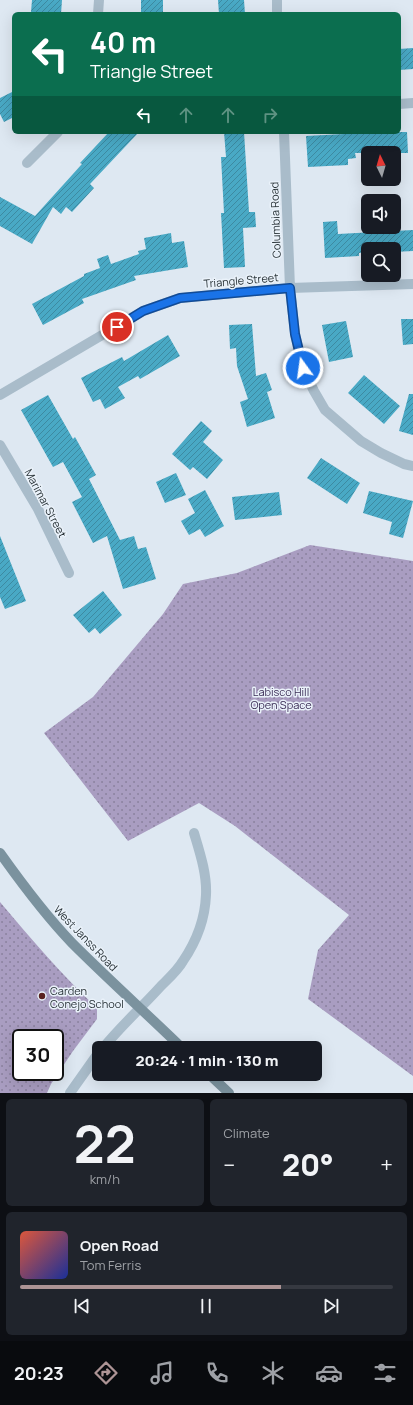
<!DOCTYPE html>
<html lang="en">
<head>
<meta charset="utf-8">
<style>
  :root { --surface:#171b24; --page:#20242c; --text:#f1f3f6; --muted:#9ea1a6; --line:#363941; --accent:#ad9495 }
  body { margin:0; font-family:Manrope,sans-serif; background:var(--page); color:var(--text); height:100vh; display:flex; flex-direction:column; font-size:15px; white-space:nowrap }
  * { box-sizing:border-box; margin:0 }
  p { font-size:13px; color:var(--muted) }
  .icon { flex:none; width:22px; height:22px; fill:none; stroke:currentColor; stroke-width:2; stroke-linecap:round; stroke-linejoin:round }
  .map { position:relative; height:1093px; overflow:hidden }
  .panel { display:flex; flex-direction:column; gap:6px; padding:6px; background:#0d0f14; flex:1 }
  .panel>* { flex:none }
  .top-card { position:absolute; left:12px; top:12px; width:389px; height:122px; border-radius:6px; box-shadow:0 4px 16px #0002; background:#0b6e4f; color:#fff; overflow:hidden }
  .needle { width:26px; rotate:355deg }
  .tools { position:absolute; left:361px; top:146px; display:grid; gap:8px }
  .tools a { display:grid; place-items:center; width:40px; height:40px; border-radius:6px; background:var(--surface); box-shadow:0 4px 16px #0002; font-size:20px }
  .speed { position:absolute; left:12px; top:1029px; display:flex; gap:8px; font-size:20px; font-weight:700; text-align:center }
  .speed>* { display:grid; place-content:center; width:52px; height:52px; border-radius:50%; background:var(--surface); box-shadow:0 4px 16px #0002; line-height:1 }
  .speed .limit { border:2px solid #111; border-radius:6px; background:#fff; color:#111 }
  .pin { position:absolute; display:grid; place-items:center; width:34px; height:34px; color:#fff; margin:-17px; border:2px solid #fff; border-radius:50%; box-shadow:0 1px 4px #0007 }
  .me { position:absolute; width:44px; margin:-22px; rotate:346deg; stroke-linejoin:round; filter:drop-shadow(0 0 3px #0008) }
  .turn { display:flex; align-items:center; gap:14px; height:84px; padding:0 12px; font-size:18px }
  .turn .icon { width:52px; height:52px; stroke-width:2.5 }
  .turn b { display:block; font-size:28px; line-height:34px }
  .lanes { display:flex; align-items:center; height:38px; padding:0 12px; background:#0003; justify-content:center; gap:20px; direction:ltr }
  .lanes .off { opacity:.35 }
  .big { font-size:30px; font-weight:800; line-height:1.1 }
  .panel .widget { flex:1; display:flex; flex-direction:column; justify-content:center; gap:6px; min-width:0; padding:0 14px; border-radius:6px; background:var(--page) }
  .panel .dial { align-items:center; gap:0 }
  .dial b { font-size:52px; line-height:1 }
  .song { display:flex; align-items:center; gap:12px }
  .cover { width:48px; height:48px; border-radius:6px; background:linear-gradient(135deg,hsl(10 70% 55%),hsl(230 70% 35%)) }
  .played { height:4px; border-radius:2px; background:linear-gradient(90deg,var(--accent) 70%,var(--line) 70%) }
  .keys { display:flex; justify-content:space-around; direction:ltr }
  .heat { display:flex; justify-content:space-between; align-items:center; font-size:22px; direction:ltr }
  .panel .tiles { flex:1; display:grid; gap:6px; grid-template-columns:1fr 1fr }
  .widget:last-child { grid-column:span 2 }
  .trip { position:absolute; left:92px; top:1041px; width:230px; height:40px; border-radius:6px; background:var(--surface); box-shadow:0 4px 16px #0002; font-weight:800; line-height:40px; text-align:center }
  .dock { display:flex; height:64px; justify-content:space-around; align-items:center; background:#090b0e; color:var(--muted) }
  .dock .icon { width:28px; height:28px }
  .dock .active { color:var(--accent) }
  .dock b { font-size:18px; color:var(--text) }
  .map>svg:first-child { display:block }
  .grass { fill:url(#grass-dots); fill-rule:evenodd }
  .building { fill:url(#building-hatch) }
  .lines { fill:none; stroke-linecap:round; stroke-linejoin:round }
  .minor { stroke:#a9bcca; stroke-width:10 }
  .secondary { stroke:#7b929e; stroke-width:10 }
  .route-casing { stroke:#114b97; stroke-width:10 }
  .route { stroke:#1a73e8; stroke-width:7 }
  .poi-dot { fill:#59211f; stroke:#eaf2fa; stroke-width:1.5 }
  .labels { text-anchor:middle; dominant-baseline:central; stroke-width:3; stroke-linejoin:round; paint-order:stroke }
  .street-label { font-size:11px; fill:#293338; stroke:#eaf2fa }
  .park-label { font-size:11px; fill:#3b2d56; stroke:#eaf2fa }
  .poi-label { font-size:11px; fill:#293338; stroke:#eaf2fa; text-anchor:start }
</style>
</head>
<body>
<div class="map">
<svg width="413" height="1093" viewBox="0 0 413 1093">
  <defs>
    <pattern id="grass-dots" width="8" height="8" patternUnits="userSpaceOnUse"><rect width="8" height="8" fill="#a99dc1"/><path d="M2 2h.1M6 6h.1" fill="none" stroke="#8a819e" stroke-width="1.8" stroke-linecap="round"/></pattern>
    <pattern id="building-hatch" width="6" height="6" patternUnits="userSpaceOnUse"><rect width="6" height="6" fill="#49a9c5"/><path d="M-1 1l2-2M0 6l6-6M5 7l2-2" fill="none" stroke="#3d8aa1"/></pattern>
  </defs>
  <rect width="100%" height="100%" fill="#dee8f2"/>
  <path class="grass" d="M 310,545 L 413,561 L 413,1076 L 308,999 L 318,950 L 349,915 L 235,826 L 199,803 L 128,841 L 44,733 L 93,697 L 163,614 L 183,584 L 237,573 Z
    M 0,902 C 31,939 62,975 97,1008 L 97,1019 L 73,1051 L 51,1084 L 47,1093 L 0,1093 ZM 21,1038 L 55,1038 L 55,1072 L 21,1072 Z"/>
  <path class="building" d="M 32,0 L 62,0 L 61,14 L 31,12 Z
    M 141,0 L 163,0 L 163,14 L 141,14 Z
    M 218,0 L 244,0 L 245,14 L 219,14 Z
    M 413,48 L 413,69 L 399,70 L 399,49 Z
    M 14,91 L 14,117 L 4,122 L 0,114 L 0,98 Z
    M 109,132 L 139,132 L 90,184 L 94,188 L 72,212 L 66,207 L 61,214 L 53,207 L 32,244 L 0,226 L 0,197 L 35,216 L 82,164 L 80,163 Z
    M 224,132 L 244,132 L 249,212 L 255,212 L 256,227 L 243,228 L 245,267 L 224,268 L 221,213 L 224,213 L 221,157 L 226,157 Z
    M 382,132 L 407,132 L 408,153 L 355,153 L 356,158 L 348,159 L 348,165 L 308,167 L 306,136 Z
    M 337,221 L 338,234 L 413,230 L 413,251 L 394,252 L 394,249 L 368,249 L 368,252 L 359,253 L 359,256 L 325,258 L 323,222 Z
    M 171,233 L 172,243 L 184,241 L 188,267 L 134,276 L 136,280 L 82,299 L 84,303 L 43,325 L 32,304 L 84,276 L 84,274 L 100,268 L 97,259 L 108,255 L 111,264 L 139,254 L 138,251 L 146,249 L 144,238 Z
    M 401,319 L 413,319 L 413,344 L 403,345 Z
    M 346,321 L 353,357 L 329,362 L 322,325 Z
    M 252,324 L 256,376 L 266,373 L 272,390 L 267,392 L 275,418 L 247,427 L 240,402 L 248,399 L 237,366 L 236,348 L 230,349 L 229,325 Z
    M 168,335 L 180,356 L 140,379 L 138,376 L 118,387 L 125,398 L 105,409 L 100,399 L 93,402 L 81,378 L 122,357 L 124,361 Z
    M 364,375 L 400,406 L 384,424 L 348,393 Z
    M 409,394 L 413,394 L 413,435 L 399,431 Z
    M 48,395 L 73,439 L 75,437 L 96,475 L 89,479 L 120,540 L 134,536 L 138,549 L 146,547 L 156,579 L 123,589 L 107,536 L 93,543 L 72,502 L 82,497 L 63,462 L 53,467 L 21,410 Z
    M 201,421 L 212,431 L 203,442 L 223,460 L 207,479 L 193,467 L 190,470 L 172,454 Z
    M 321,458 L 360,483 L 347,504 L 307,478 Z
    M 176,473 L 186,495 L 165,503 L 156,482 Z
    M 205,490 L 224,526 L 205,537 L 200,529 L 189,535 L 181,521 L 195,513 L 188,499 Z
    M 369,491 L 413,501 L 403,538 L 389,534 L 392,522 L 363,513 Z
    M 279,492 L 282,515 L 235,520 L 232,497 Z
    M 0,536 L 26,601 L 5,609 L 0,597 Z
    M 103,591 L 122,615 L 100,634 L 95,628 L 89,633 L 73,615 Z"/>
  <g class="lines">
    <path class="minor" d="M 277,0 L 277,14
      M 98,14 L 99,0
      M 399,104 L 413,103
      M 284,132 L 290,288 L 295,334 L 303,368 L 314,391 L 325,410 L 361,441 L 381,453 L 404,464 L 413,466
      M 27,163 L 58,132
      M 0,395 L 143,311 L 180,298 L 290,288 L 413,284
      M 0,445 L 38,509 L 69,573
      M 103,1048 C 121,1026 142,1007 161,986 C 169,978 178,970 183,961 C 196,942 205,919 206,895 C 207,874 200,853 194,833
      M 70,1093 L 99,1052"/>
    <path class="secondary" d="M 0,853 C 22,884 45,915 72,943 C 108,979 146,1013 182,1048
      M 209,1074 L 229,1093"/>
  </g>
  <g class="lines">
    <g class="route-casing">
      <path id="route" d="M 117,327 L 143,311 L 180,298 L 290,288 L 295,334 L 303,368"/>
    </g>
    <use href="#route" class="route"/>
  </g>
  <circle class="poi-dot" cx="42" cy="996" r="4"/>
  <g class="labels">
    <g class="street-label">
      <text transform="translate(275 220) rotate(-92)">Columbia Road</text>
      <text transform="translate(241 280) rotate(-5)">Triangle Street</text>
      <text transform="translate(46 503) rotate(62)">Marimar Street</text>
      <text transform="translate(86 938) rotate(46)">West Janss Road</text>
    </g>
    <g class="park-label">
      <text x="281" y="691">Labisco Hill<tspan x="281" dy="13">Open Space</tspan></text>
    </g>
    <g class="poi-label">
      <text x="50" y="990">Carden<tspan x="50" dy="13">Conejo School</tspan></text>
    </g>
  </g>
</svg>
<div class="tools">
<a><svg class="needle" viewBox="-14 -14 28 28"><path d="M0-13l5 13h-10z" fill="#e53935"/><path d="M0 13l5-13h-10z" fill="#9ea1a6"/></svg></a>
<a><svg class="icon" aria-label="sound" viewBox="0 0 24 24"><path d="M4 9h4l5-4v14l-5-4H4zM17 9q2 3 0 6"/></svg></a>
<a><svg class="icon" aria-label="search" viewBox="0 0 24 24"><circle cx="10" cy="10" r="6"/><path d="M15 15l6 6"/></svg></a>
</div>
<div class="speed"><div class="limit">30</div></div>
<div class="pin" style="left:117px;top:327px;background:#d93025"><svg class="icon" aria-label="arrive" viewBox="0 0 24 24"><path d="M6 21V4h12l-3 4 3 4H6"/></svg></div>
<svg class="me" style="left:303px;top:368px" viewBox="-20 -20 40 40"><circle r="17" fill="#1a73e8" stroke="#fff" stroke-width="3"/><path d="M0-11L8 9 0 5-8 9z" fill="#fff"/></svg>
<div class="trip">20:24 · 1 min · 130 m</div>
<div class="top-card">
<div class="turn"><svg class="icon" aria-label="left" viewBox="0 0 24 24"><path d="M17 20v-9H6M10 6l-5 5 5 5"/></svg><div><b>40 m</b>Triangle Street</div></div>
<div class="lanes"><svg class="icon" aria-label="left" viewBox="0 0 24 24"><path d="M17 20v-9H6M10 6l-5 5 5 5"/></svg><svg class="icon off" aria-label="ahead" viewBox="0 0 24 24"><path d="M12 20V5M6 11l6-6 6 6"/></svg><svg class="icon off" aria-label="ahead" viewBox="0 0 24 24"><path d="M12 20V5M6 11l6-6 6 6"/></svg><svg class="icon off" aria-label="right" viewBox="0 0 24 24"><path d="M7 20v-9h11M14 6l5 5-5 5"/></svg></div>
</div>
</div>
<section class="panel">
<div class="tiles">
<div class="widget dial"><b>22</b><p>km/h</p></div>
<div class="widget"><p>Climate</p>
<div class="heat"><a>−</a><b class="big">20°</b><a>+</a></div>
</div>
<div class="widget">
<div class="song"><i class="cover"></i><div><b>Open Road</b><p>Tom Ferris</p></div></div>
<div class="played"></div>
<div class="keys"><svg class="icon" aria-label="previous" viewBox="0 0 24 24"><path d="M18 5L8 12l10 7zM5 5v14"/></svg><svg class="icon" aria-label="pause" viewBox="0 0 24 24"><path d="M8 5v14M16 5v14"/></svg><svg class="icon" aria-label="next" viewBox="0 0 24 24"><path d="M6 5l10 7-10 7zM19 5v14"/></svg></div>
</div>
</div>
</section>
<nav class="dock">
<b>20:23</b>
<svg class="icon active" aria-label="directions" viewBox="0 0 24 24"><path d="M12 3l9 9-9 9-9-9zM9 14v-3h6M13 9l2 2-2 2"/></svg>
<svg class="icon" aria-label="music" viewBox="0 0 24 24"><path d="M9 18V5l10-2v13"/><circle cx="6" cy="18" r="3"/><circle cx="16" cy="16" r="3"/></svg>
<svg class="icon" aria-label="phone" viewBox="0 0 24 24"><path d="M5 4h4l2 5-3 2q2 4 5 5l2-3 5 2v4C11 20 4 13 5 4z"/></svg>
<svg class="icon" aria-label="climate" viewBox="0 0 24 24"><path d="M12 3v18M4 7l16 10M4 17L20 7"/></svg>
<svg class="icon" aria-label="car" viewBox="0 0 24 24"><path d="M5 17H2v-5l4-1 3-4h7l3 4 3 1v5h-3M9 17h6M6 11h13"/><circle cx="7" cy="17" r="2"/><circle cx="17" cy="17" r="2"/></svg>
<svg class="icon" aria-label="filters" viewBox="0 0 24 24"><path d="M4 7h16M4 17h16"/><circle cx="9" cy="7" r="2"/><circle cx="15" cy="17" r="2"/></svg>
</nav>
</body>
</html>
